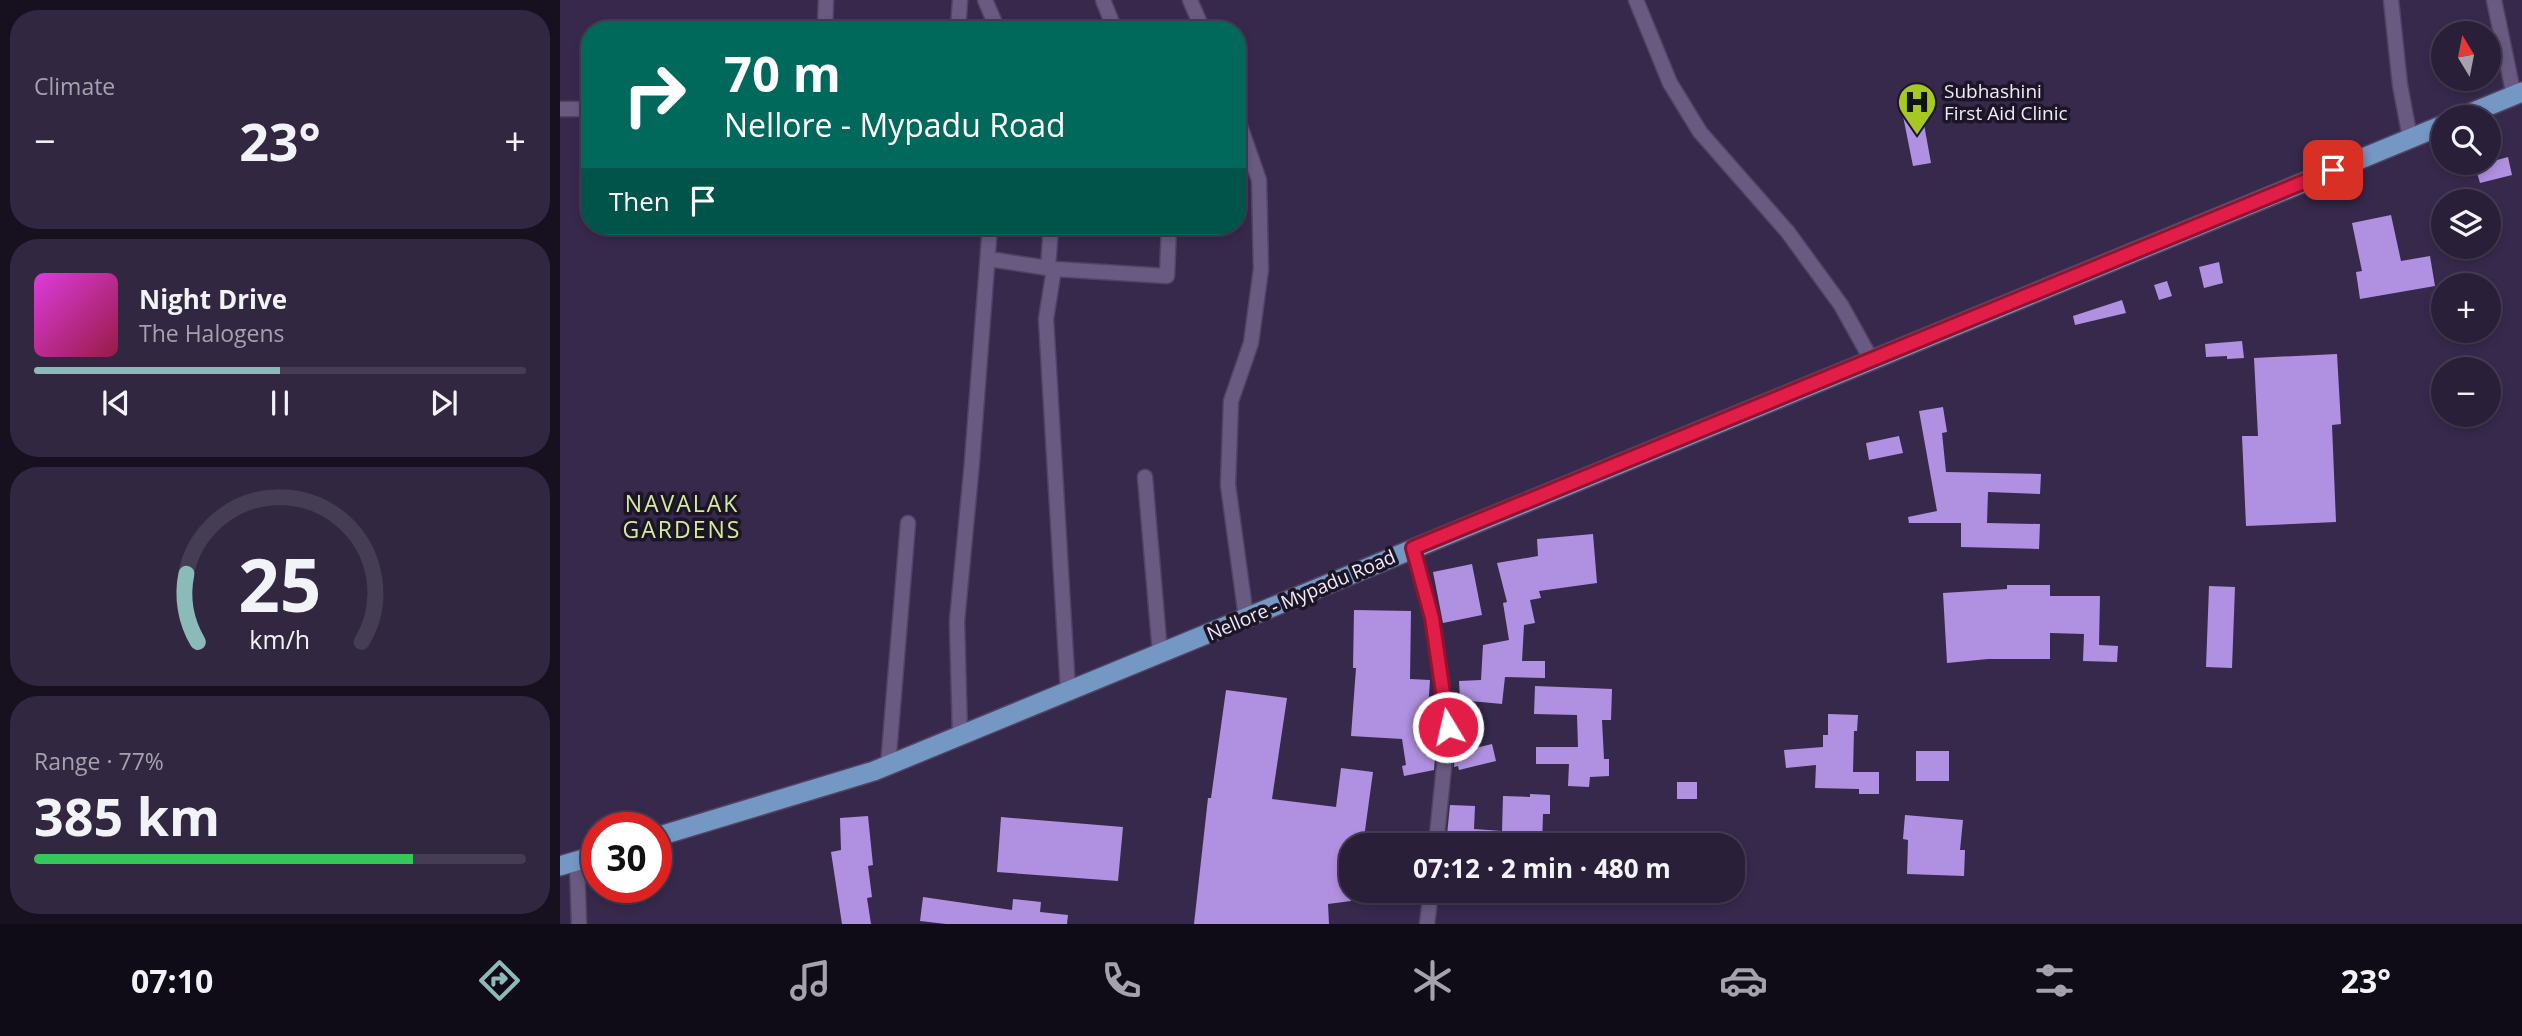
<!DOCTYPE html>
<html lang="en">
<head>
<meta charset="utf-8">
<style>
  :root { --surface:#291f39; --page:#312741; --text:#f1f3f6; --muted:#a5a2ae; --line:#453d53; --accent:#8bbbb9 }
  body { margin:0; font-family:"Open Sans",sans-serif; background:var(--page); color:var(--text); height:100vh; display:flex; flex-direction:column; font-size:26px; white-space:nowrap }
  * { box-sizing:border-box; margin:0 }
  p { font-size:23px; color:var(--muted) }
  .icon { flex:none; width:38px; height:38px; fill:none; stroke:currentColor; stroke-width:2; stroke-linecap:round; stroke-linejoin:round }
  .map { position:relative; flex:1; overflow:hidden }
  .sheet { display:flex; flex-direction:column; gap:10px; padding:10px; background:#17111f; width:560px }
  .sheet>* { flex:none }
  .banner { position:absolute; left:21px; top:21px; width:665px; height:214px; border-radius:28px; box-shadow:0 4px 10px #0003,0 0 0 2px var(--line); background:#00695c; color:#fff; overflow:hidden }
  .needle { width:46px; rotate:350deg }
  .fabs { position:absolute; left:1871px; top:21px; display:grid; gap:14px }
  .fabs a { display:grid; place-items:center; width:70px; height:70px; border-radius:50%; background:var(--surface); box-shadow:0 4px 10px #0003,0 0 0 2px var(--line); font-size:35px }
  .speed { position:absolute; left:21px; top:812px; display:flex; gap:14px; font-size:35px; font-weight:700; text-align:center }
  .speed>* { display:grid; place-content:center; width:91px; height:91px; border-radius:50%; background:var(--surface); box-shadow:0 4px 10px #0003,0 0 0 2px var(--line); line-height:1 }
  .speed .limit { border:10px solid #d22; background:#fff; color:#111 }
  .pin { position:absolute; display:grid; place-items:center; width:60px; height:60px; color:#fff; margin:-30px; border-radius:14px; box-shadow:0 4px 10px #0006 }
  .me { position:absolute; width:77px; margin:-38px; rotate:351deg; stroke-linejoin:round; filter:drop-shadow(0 0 5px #0008) }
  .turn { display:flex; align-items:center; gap:24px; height:147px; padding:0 28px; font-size:32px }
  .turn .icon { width:91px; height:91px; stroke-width:2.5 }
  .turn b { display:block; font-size:49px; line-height:60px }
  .then { display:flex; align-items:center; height:66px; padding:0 28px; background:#0003; gap:14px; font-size:26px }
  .big { font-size:52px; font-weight:700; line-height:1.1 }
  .sheet .card { flex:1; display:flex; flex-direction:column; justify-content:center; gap:10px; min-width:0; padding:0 24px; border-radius:28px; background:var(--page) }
  .sheet .dial { align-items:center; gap:0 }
  .dial svg { height:182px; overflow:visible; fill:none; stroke:var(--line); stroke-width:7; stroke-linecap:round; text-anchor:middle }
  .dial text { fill:var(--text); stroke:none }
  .song { display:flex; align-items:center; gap:21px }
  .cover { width:84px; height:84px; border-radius:10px; background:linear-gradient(135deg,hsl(300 70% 55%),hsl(340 70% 35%)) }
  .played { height:7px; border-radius:4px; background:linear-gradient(90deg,var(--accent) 50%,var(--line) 50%) }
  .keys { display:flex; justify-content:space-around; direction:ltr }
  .heat { display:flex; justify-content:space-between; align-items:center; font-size:38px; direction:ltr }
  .charge { height:10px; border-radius:5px; background:linear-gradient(90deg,#34c759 77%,var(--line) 0) }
  .trip { position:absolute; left:779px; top:833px; width:406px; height:70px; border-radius:28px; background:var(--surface); box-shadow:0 4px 10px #0003,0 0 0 2px var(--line); font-weight:700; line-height:70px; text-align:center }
  .tabs { display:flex; height:112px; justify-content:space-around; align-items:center; background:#100c17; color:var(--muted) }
  .tabs .icon { width:49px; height:49px }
  .tabs .selected { color:var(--accent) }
  .tabs b { font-size:32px; color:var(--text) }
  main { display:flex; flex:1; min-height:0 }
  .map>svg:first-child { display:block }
  .building { fill:#b091e1 }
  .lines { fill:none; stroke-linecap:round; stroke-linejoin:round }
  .minor-casing { stroke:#514462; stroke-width:17 }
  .primary-casing { stroke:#514462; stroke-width:22 }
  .minor { stroke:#695a81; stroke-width:14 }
  .primary { stroke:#7597c4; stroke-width:19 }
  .route-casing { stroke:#92132f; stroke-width:18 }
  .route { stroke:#e11d48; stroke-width:12 }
  .labels { text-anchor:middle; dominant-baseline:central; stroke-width:7; stroke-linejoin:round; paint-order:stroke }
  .poi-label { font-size:19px; fill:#f0eafc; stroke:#1c1525; text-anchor:start }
  .street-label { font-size:19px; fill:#f0eafc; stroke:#1c1525 }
  .quarter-label { font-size:23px; letter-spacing:2px; fill:#d4ea9f; stroke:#1c1525 }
</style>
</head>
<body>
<main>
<section class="sheet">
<div class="card"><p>Climate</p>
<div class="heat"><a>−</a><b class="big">23°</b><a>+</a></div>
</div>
<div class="card">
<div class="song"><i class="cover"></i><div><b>Night Drive</b><p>The Halogens</p></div></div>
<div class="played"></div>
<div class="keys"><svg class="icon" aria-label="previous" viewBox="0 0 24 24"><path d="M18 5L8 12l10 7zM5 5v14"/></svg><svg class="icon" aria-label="pause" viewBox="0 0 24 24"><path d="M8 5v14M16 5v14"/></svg><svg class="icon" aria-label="next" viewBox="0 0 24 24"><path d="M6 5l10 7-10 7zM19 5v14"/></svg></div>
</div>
<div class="card dial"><svg viewBox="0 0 100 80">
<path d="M14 69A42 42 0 1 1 86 69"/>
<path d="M14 69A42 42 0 0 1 9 39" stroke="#8bbbb9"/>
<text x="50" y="56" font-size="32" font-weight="700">25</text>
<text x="50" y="72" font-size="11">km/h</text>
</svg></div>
<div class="card"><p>Range · 77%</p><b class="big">385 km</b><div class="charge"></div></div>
</section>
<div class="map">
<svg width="1962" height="924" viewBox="0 0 1962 924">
  <rect width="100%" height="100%" fill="#37294c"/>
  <path class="building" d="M 1362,113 L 1371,163 L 1353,166 L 1343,116 Z
    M 1948,157 L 1952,175 L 1920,183 L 1915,166 Z
    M 1831,215 L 1841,261 L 1870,256 L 1875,286 L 1800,299 L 1796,272 L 1802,271 L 1792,223 Z
    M 1659,262 L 1663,283 L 1644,288 L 1639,267 Z
    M 1607,281 L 1612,296 L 1599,300 L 1594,285 Z
    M 1562,300 L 1566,313 L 1515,325 L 1513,316 Z
    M 1682,341 L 1684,358 L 1667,359 L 1667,356 L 1646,357 L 1645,344 Z
    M 1777,354 L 1781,424 L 1772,425 L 1776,522 L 1686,526 L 1682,436 L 1698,436 L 1694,358 Z
    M 1383,407 L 1387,432 L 1382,433 L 1386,472 L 1481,474 L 1480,494 L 1428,492 L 1427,523 L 1480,524 L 1479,549 L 1401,547 L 1401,523 L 1349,523 L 1348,517 L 1377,511 L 1359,411 Z
    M 1339,436 L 1343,453 L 1309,460 L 1306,443 Z
    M 1033,534 L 1037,583 L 979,591 L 981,598 L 970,600 L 975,623 L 964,625 L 962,661 L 985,661 L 985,678 L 945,677 L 942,704 L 900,700 L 899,681 L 921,680 L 923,645 L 949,640 L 943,603 L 947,602 L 937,563 L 978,556 L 977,539 Z
    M 912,564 L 922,615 L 883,623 L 873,572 Z
    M 1447,585 L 1490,585 L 1490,596 L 1540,596 L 1539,645 L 1558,646 L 1557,662 L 1523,661 L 1524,634 L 1490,633 L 1490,659 L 1428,659 L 1387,663 L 1383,593 L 1447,589 Z
    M 1649,586 L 1675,587 L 1672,668 L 1646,667 Z
    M 794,610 L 851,611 L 850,679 L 870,680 L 865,755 L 872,753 L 873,758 L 875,757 L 874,770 L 844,776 L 842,766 L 846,765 L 842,739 L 791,736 L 796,668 L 793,668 Z
    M 975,686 L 1052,689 L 1051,720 L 1042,720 L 1044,759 L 1049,759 L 1049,776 L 1030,777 L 1029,787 L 1008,786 L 1009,764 L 976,764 L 976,747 L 1018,747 L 1017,715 L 974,714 Z
    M 666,690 L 727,698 L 712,799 L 776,807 L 781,768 L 813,772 L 803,845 L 791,845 L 791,901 L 768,904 L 769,924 L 634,924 L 648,798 L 651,798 Z
    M 1268,714 L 1298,715 L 1297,731 L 1294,731 L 1293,772 L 1319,772 L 1319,794 L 1299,794 L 1299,789 L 1255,788 L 1256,765 L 1226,768 L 1224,750 L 1263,747 L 1263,735 L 1268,735 Z
    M 932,744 L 936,761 L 899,770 L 898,766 L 894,767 L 895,753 Z
    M 1356,751 L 1389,751 L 1389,781 L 1356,781 Z
    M 1117,782 L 1137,782 L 1137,799 L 1117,799 Z
    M 970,794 L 990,795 L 990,814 L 983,814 L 982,845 L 886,845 L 890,805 L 915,806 L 914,829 L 942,831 L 943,796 L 970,797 Z
    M 1345,815 L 1403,820 L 1400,850 L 1405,850 L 1404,876 L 1347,874 L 1348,840 L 1343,839 Z
    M 308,816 L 313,865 L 308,866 L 312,897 L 307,898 L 311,924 L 282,924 L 271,852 L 281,850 L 280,818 Z
    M 441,817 L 563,827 L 558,881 L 437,872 Z
    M 1115,831 L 1116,845 L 1066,845 L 1066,832 Z
    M 363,897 L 452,910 L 453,899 L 481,902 L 480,912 L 508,915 L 507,924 L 386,924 L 360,921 Z"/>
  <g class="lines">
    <g class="minor-casing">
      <path id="minor" d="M 425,0 L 438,30
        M 543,0 L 555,30
        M 630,0 L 643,30
        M 1076,0 L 1110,83 L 1140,132 L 1227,231 L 1281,305 L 1311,359
        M 1831,0 L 1840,85 L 1850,138
        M 1934,0 L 1954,96
        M 265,30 L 266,0
        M 398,30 L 400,0
        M 0,109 L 30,109
        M 677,117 L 699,180 L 701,269 L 691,343 L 671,401 L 668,485 L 686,617
        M 429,259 L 494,269 L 607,276 L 609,226
        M 488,268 L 491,226
        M 494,269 L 486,319 L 508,691
        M 585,477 L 600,653
        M 853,548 L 872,618 L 888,727 L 876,845
        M 400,736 L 397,621 L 412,462 L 430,226
        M 328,766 L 348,523
        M 17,861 L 19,924
        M 867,924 L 871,891"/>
    </g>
    <g class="primary-casing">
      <path id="primary" d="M 1901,117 L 1962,92
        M 96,837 L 314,771 L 1883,125
        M 0,866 L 37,855"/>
    </g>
    <use href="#minor" class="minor"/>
    <use href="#primary" class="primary"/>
  </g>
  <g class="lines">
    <g class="route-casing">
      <path id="route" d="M 888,727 L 872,618 L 853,548 L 1773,170"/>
    </g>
    <use href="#route" class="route"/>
  </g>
  <defs>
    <g id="hospital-pin" transform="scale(2.0125)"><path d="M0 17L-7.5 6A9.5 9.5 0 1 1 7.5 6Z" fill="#a5c822" stroke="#1c1525"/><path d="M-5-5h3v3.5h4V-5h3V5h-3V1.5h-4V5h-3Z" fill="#111"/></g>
  </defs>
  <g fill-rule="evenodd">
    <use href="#hospital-pin" x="1357" y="102"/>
  </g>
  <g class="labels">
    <g class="poi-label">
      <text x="1384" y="91">Subhashini<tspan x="1384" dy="22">First Aid Clinic</tspan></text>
    </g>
    <g class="street-label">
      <text transform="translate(741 595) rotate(-23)">Nellore - Mypadu Road</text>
    </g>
    <g class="quarter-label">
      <text x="122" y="503">NAVALAK<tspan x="122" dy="26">GARDENS</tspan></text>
    </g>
  </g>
</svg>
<div class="fabs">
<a><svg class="needle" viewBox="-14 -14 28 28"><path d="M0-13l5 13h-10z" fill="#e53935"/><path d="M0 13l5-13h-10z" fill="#a5a2ae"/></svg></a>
<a><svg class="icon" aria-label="search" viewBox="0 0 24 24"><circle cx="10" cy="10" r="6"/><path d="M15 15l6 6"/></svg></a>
<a><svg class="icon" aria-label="layers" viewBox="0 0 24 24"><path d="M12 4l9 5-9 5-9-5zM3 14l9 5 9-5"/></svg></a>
<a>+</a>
<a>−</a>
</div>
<div class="speed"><div class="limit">30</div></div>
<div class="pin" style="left:1773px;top:170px;background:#d93025"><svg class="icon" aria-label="arrive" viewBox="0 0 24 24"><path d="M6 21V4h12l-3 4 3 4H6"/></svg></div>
<svg class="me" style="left:888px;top:727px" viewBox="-20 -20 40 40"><circle r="17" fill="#e11d48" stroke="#fff" stroke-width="3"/><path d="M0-11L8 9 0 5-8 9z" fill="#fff"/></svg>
<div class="trip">07:12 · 2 min · 480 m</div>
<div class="banner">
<div class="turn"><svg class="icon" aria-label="right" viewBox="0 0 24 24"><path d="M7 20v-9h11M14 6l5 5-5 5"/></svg><div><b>70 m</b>Nellore - Mypadu Road</div></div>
<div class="then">Then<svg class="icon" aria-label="arrive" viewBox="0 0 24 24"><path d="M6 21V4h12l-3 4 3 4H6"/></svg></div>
</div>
</div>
</main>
<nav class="tabs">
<b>07:10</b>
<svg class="icon selected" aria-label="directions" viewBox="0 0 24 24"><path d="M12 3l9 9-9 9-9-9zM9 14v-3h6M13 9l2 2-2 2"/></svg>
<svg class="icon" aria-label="music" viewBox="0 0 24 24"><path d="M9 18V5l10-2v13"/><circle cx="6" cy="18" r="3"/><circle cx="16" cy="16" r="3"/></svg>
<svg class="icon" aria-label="phone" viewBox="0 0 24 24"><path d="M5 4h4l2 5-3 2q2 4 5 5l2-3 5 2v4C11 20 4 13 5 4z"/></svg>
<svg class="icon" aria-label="climate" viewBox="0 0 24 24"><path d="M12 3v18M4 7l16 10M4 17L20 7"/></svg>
<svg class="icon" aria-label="car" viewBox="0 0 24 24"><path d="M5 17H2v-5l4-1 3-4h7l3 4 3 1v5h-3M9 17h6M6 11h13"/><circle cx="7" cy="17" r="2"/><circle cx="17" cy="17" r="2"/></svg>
<svg class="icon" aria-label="filters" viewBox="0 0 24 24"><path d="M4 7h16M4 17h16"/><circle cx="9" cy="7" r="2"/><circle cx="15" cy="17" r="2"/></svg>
<b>23°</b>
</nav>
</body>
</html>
